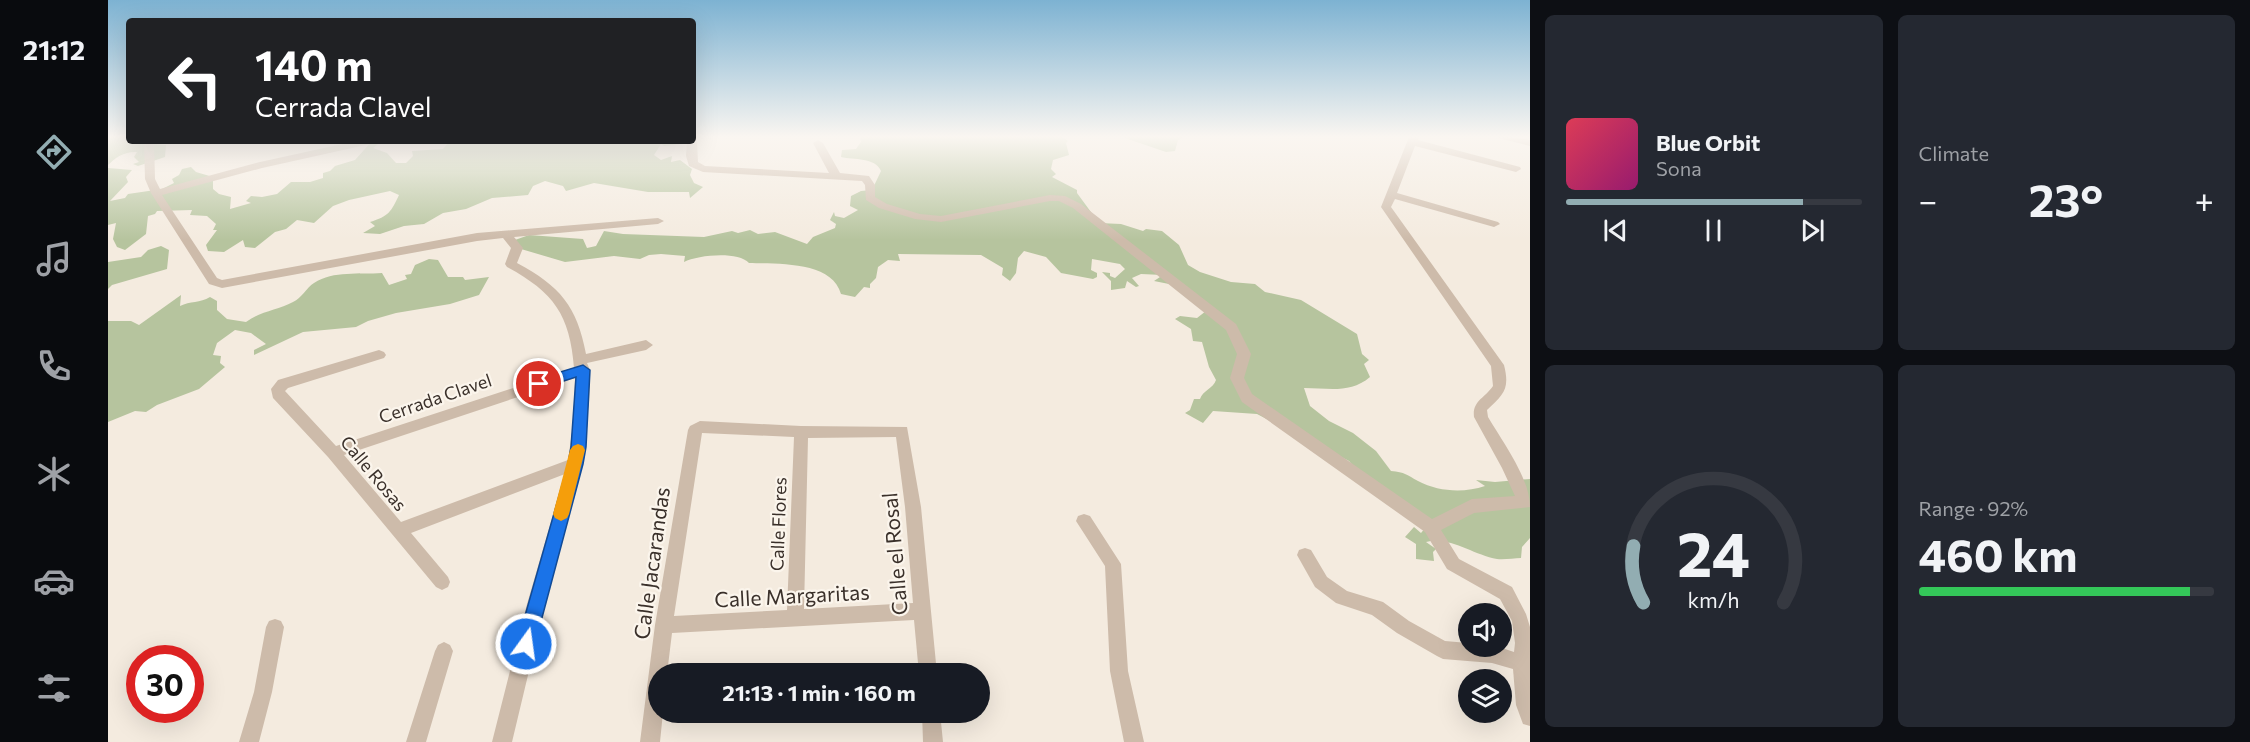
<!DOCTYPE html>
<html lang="en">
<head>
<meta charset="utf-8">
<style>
  :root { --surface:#171b24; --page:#242831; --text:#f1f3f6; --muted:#9ea1a6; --line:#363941; --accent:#92adb2 }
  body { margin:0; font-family:Commissioner,sans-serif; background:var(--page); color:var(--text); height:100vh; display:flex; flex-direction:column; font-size:22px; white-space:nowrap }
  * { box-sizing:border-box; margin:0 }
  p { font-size:20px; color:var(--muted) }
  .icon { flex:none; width:33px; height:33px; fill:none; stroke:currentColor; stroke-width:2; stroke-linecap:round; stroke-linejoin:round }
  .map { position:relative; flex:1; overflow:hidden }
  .side { display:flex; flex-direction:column; gap:15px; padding:15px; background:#0d0f14; width:720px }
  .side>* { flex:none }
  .banner { position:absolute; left:18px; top:18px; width:570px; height:126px; border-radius:6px; box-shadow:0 6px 24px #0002; background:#202124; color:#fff; overflow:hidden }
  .controls { position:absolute; left:1350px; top:603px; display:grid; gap:12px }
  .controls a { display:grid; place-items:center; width:54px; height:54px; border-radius:50%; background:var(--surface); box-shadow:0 6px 24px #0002; font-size:30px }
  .speed { position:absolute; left:18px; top:645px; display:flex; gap:12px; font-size:30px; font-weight:700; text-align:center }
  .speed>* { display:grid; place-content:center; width:78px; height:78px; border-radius:50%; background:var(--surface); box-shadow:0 6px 24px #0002; line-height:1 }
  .speed .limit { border:9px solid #d22; background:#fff; color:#111 }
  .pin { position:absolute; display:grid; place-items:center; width:51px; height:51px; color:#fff; margin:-26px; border:3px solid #fff; border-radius:50%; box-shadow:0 2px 6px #0007 }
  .me { position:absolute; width:66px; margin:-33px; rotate:14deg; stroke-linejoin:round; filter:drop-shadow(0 0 4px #0008) }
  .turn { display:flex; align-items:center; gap:21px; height:126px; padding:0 30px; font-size:27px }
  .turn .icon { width:78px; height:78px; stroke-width:2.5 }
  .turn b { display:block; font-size:42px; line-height:51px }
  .big { font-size:45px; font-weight:700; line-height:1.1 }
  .side .widget { flex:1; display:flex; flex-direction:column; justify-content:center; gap:9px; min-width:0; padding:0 21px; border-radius:9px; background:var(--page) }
  .side .dial { align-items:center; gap:0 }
  .dial svg { height:156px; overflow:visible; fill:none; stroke:var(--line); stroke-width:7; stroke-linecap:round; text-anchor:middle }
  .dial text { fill:var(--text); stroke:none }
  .song { display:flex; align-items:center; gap:18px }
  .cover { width:72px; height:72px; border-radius:9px; background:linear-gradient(135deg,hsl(350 70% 55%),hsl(320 70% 35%)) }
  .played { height:6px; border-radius:3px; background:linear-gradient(90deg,var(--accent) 80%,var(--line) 80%) }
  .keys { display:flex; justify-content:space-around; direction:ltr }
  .heat { display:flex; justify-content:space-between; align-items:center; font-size:33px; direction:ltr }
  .charge { height:9px; border-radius:4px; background:linear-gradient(90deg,#34c759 92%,var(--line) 0) }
  .side .tiles { flex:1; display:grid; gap:15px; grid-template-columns:repeat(2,1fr) }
  .trip { position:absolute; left:540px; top:663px; width:342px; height:60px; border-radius:30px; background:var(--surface); box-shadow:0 6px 24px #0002; font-weight:700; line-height:60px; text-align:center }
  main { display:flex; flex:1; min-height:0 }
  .tabs { display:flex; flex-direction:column; width:108px; justify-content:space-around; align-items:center; background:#090b0e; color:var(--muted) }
  .tabs .icon { width:42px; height:42px }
  .tabs .current { color:var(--accent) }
  .tabs b { font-size:27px; color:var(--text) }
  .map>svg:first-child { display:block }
  .green { fill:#b6c49e }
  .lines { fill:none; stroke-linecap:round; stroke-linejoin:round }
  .street { fill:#cdbbaa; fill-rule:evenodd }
  .route { fill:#1a73e8; stroke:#114b97; stroke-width:1.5 }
  .slow { fill:#f59e0b }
  .labels { text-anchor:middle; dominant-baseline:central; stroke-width:4.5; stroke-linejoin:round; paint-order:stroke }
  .street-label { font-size:18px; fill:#3a302a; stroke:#fbf5ec }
  .near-street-label { font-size:21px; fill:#3a302a; stroke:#fbf5ec }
</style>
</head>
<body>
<main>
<nav class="tabs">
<b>21:12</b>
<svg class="icon current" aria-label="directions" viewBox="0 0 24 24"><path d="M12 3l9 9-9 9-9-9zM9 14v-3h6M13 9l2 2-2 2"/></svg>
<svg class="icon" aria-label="music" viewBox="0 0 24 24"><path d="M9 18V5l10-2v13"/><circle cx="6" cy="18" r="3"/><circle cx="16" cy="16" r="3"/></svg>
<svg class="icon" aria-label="phone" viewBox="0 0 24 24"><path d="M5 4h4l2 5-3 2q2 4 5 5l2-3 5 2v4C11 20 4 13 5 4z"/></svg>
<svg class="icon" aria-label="climate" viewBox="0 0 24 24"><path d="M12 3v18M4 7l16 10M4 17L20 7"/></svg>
<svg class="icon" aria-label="car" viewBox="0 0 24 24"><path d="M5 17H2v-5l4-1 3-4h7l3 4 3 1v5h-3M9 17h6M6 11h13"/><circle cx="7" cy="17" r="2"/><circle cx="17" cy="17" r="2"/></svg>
<svg class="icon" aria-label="filters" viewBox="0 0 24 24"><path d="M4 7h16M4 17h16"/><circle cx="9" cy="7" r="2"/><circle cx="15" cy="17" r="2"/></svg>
</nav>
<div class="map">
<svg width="1422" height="742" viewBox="0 0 1422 742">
  <rect width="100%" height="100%" fill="#f4ebdf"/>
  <path class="green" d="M 0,137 L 21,137 L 21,141 L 45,141 L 46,144 L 58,145 L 57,157 L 30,166 L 25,164 L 31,162 L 26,157 L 29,152 C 16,151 7,158 0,165 Z
    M 752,137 L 955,137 L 960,141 L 958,143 L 961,155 L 945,160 L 943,169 L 948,174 L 944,177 L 969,190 L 969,193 L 991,223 L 1013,224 L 1035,231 L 1038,229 L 1054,231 L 1071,245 L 1080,265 L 1092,272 L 1123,282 L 1147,284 L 1157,292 L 1193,300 L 1249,334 L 1254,354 L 1261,360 L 1256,364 L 1262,377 C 1242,394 1220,388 1196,388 L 1202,406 L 1221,421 L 1245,433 L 1268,451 L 1283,471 C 1297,472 1299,475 1310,481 C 1331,492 1356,493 1377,486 L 1368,480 L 1387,482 L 1422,479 L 1422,538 L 1414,547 L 1413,558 C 1406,558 1396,560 1389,559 C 1365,555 1342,536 1318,542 L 1328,549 L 1325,552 L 1326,561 L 1308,559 L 1308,544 L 1297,537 L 1306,527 L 1313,533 L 1318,527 L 1251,473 L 1241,461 L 1149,414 L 1105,411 L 1095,423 L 1077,413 L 1082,410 L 1086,399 L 1092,399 C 1095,390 1105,389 1108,380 L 1101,367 L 1094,342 L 1085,341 L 1083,329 L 1067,319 L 1072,316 L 1089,318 L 1098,311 L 1066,285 L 1046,281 L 1055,275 L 1033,274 L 1024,278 L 1031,286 L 1028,287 L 1019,281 L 1017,288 L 1003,290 L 1003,281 L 994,272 L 1002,273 L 1002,276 L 1007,278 L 1017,269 L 1012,264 L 984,259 L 983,270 L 989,273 L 989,277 L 985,279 L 953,273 L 938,257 L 916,251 L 910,258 L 908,273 L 902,281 L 894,275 L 895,268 L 873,255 L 790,254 L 792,261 L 780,260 L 770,267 L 768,278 L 762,284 L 762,288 L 756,287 L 747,297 L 733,294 C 724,261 670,264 641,263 C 630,251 590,255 576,262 L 577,256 L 553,254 L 541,255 L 532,259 L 506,256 L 457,262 L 413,249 L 407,240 L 421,235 L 475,239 L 479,248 L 488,246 L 496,231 L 515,234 L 596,237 L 624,231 L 630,233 L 642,230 L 650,234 L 667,232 L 699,244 L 705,237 L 727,228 L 728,224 L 722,220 L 726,212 L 727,216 L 736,218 L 750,210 L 742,206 L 743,196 L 753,191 L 764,190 L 773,171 C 767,157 746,160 733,157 L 734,150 L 748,149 L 753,142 Z
    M 1014,137 L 1075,137 L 1070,140 L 1067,151 L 1058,152 Z
    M 264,141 L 274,141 L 265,148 L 279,153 L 288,163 L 298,163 L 305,156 L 304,151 L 335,149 L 342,141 L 575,141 L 573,144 L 556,146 L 553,144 L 546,155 L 553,160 L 564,156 L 563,162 L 572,160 L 584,169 L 582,175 L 586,183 L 595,187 L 582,198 L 581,192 L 540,192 L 486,183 L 458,191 L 455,186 L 437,181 L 425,186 L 420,195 L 384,198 L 358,209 L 335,213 L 316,224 L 296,226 L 272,234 L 255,233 L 267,226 L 262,222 C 281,216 283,212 291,195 L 282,191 L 241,200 L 225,206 L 206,223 L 189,220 L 178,229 L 167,232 L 147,248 L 137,247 L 135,240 L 116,252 L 100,251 L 98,245 L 109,230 L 105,230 L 108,224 L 99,216 L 82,215 L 84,210 L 49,211 L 47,214 L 40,216 L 38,234 L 17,250 L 9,247 L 5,239 L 8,223 L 0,225 L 0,168 L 24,170 L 18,177 L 20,182 L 2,201 L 17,198 L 20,194 L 54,189 L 66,183 L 64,179 L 71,175 L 74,169 L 83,167 L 88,172 L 105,177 L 105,189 L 111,194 L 123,197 L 122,209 L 143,203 L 138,201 L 143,196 L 154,197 L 169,194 L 183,182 L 202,182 L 215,178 L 215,173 L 222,171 L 227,166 L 247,160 Z
    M 53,246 L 61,250 L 59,269 L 4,285 L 0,289 L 0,262 L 33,257 L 40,250 Z
    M 321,259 L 330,260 L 340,277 L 355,277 L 357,280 L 381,277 L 371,295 L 342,304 L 288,313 L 260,321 L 248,327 L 195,332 L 146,355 L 146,350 L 158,344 L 143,333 L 127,330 L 109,343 L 105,355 L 113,356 L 112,363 L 117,367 L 91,389 L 49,405 L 38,412 L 27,411 L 0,422 L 0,321 L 23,321 L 31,325 L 73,295 L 72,306 C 82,301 92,303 102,297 L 109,301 L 109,310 L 119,319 L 138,322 C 153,311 170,310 185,302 C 194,298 198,288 206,283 C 226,270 251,275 274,273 L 281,285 L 299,279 L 297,275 L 303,274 L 307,265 Z"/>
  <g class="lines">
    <path class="street" d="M 1301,137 L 1311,137 L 1310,140 L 1412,167 L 1413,169 L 1408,172 L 1307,146 L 1289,193 L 1390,222 L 1392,224 L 1386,227 L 1287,199 L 1283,207 L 1396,365 C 1402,389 1396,394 1379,410 L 1380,417 C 1394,441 1422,478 1422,507 L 1366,513 L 1333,530 L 1351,559 L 1404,587 L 1418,614 L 1422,627 L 1422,726 L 1415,724 L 1408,705 L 1405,669 L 1384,663 L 1335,659 L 1329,656 L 1289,633 L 1264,615 L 1228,603 L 1207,587 L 1189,555 L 1191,550 L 1197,548 L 1203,550 L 1219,577 L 1239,591 L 1275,602 L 1301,621 L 1337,641 L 1360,643 L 1360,646 L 1388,646 L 1406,652 L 1407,643 L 1404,621 L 1392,599 L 1339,569 L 1317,532 L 1134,402 L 1122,378 L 1129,354 L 1118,330 L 965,208 L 951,201 L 942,201 L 833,222 L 807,219 L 771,208 L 758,200 L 757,185 L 754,181 L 595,172 L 581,166 L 578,156 L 579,141 L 585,141 L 585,138 L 589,141 L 590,162 L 597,166 L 721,173 L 705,143 L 710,140 L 715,143 L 732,173 L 761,176 L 767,185 L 767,197 L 779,204 L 812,214 L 833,216 L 942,195 L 957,196 L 973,204 L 1128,324 L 1143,354 L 1136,378 L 1144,394 L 1324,519 L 1364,499 L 1407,496 L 1394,468 L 1366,417 C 1364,401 1377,398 1385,386 L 1383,366 L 1273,207 Z
      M 1387,137 L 1404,137 L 1422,140 L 1422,146 Z
      M 36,141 L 46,141 L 47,179 L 52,189 L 152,162 L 248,141 L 267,141 L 262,144 L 154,168 L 54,195 L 109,278 L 114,280 L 369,233 L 550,218 L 556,221 L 550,224 L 406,237 L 415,248 L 409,263 C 452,286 469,306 478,354 L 538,340 L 545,345 L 538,350 L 479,363 L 482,370 L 481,402 L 474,464 L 437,604 L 404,742 L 384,742 L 419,604 L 457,474 L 303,533 L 340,577 L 342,582 L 340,587 L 334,590 L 328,587 L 220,457 L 165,398 L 163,389 L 170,380 L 271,350 L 276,352 L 278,355 L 276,358 L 180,388 L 177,391 L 228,446 L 466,368 C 462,314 445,292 399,267 L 397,264 L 403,248 L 395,238 L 369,241 L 114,288 L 101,284 L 43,193 L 37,179 ZM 467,378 L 465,425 L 460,460 L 293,522 L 236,455 Z
      M 592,421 L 693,426 L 799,427 L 813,507 L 829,674 L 811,674 L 806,620 L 564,633 L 559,674 L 550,674 L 550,712 L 555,712 L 552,742 L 532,742 L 547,625 L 580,430 L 582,426 ZM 594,433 L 686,437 L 679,610 L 566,616 ZM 788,437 L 797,507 L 805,603 L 696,609 L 700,438 Z
      M 976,514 L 982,516 L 1013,564 L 1020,671 L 1036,742 L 1016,742 L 1002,671 L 997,566 L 968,521 L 970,516 Z
      M 167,619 L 173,621 L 176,627 L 164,692 L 151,742 L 131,742 L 146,692 L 158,627 L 161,621 Z
      M 336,642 L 342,645 L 345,651 L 318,742 L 298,742 L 327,651 L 330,645 Z
      M 814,712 L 832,712 L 835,742 L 815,742 Z"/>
  </g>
  <linearGradient id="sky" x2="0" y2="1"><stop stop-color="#7db2d2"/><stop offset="0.57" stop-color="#faf6f1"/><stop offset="1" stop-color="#faf6f1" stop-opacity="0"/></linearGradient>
  <rect width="1422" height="240" fill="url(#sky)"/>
  <path class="route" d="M 475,365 L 482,370 L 478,447 L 475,464 L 427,644 L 425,650 L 418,653 L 412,650 L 409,644 L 460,464 L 463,447 L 468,377 L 431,389 L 424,384 L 426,380 Z"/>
  <path class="slow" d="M 470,444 L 475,446 L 477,450 L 461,514 L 459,518 L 453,521 L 447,518 L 445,514 L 462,450 L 465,446 Z"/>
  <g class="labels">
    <g class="street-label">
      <text transform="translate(327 398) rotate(-19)">Cerrada Clavel</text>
      <text transform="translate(266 473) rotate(50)">Calle Rosas</text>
      <text transform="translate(670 524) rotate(-88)">Calle Flores</text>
    </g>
    <g class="near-street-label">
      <text transform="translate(786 554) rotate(-95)">Calle el Rosal</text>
      <text transform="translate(543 563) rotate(-82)">Calle Jacarandas</text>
      <text transform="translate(684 595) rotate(-3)">Calle Margaritas</text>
    </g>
  </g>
</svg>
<div class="controls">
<a><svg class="icon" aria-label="sound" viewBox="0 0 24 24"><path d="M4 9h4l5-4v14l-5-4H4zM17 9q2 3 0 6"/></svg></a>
<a><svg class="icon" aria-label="layers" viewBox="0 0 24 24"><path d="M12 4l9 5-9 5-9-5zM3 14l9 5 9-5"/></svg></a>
</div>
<div class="speed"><div class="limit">30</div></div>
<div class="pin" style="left:431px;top:384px;background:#d93025"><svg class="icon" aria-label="arrive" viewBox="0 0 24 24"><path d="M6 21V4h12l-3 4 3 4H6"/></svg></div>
<svg class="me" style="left:418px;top:644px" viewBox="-20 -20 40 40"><circle r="17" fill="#1a73e8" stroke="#fff" stroke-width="3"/><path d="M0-11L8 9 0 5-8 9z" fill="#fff"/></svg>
<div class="trip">21:13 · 1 min · 160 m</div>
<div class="banner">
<div class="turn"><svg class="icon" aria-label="left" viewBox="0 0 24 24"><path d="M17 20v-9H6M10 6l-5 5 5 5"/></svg><div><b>140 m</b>Cerrada Clavel</div></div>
</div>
</div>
<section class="side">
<div class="tiles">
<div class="widget">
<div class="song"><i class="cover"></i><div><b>Blue Orbit</b><p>Sona</p></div></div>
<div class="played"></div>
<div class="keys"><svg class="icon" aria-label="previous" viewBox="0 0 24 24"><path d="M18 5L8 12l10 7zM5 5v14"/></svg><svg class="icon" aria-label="pause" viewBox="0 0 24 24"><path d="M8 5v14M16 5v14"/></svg><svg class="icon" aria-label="next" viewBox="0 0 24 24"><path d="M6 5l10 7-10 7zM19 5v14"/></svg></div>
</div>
<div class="widget"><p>Climate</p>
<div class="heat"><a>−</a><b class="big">23°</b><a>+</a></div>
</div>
<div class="widget dial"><svg viewBox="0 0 100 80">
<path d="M14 69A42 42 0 1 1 86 69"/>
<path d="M14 69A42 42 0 0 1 9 40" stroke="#92adb2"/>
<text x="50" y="56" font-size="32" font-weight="700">24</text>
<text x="50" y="72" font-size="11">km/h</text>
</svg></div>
<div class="widget"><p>Range · 92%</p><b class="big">460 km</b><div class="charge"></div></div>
</div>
</section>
</main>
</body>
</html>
